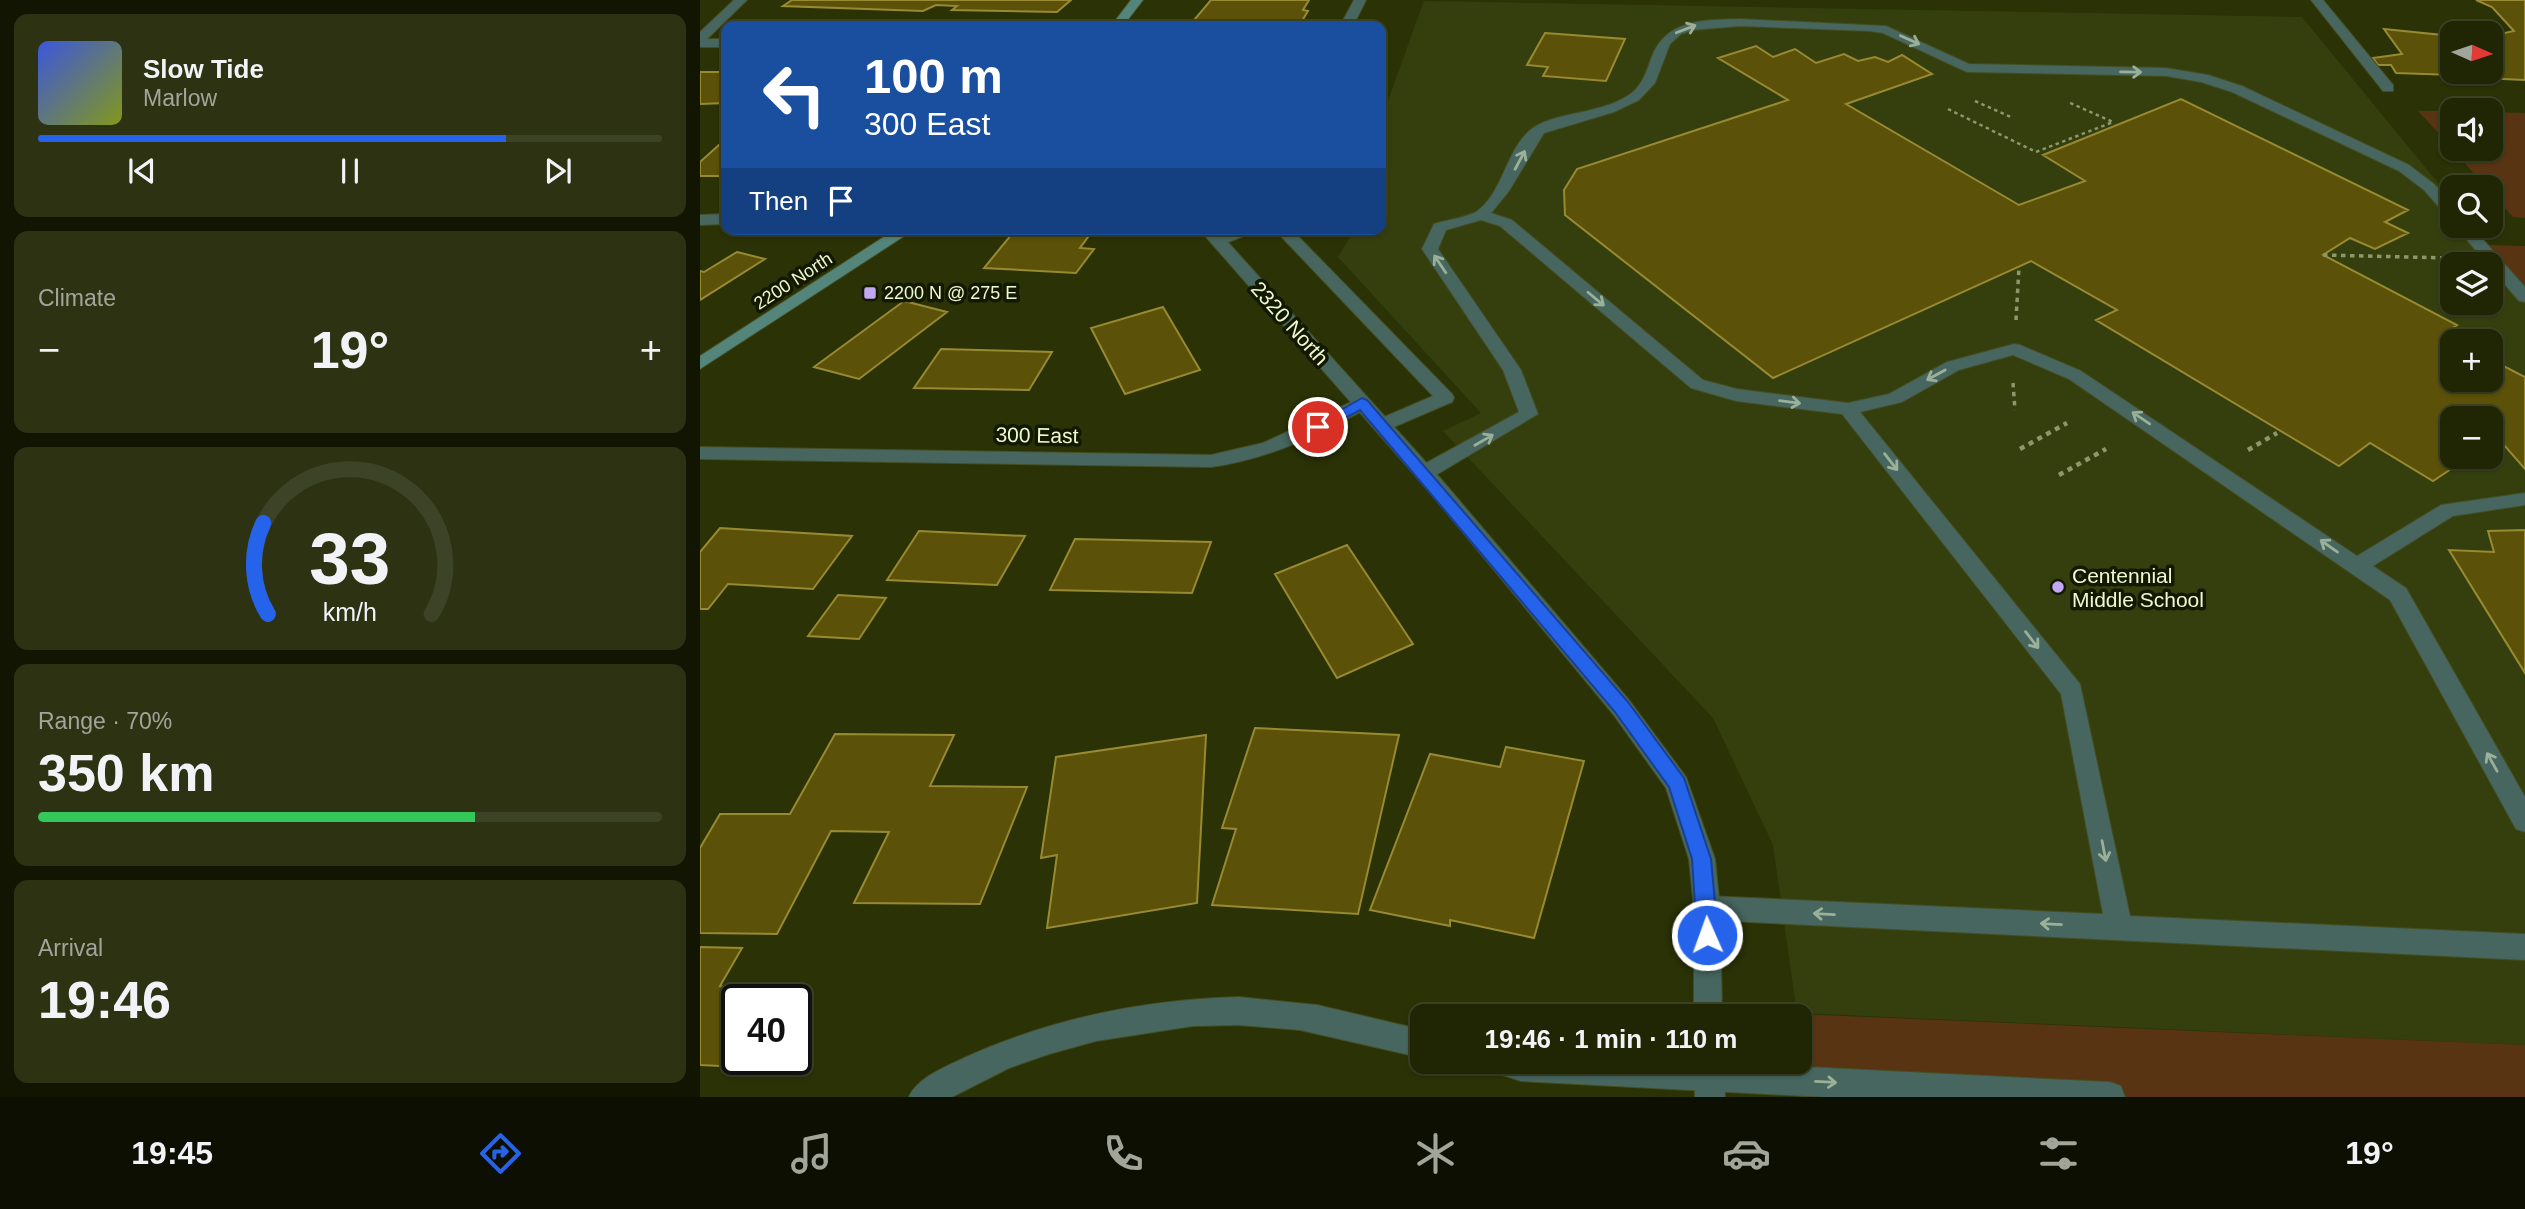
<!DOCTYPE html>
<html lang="en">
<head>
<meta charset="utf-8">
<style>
  :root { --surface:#202604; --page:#2d3213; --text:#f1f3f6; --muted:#a2a59a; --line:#3d4326; --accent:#2563eb }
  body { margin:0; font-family:Arial,sans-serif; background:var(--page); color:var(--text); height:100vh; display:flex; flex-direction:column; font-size:26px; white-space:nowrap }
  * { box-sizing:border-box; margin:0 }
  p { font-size:23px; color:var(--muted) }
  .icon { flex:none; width:38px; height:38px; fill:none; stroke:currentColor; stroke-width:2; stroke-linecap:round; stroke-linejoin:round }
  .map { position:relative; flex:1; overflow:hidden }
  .details { display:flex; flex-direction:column; gap:14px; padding:14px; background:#121502; width:700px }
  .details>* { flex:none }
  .top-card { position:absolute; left:21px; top:21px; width:665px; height:214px; border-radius:14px; box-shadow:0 2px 5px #0004,0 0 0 2px var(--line); background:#1a4fa0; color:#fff; overflow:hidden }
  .needle { width:46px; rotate:93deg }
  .tools { position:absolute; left:1740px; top:21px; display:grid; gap:14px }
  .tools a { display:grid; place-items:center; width:63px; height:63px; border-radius:14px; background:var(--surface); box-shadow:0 2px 5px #0004,0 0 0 2px var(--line); font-size:35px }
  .speed { position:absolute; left:21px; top:984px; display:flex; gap:14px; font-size:35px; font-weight:700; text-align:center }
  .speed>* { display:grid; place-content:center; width:91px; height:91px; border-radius:50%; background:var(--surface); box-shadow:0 2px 5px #0004,0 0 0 2px var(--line); line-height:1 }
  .speed .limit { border:4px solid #111; border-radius:10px; background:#fff; color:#111 }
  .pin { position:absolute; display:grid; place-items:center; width:60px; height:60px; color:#fff; margin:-30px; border:4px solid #fff; border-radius:50%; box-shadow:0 2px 7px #0007 }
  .me { position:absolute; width:77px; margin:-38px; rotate:358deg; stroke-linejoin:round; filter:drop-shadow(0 0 5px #0008) }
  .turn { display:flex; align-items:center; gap:24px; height:147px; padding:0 28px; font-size:32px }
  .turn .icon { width:91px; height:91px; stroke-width:2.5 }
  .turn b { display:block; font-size:49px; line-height:60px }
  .then { display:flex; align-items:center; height:66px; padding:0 28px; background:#0003; gap:14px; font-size:26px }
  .big { font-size:52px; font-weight:600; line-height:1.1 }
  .details .widget { flex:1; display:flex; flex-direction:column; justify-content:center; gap:10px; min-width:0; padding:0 24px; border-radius:14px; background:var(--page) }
  .details .dial { align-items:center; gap:0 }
  .dial svg { height:182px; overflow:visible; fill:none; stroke:var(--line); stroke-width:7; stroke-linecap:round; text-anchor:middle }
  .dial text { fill:var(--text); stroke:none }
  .song { display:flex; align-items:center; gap:21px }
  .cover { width:84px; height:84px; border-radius:10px; background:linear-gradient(135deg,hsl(230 70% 55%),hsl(70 70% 35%)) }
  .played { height:7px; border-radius:4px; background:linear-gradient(90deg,var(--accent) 75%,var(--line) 75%) }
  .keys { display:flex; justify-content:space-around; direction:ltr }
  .heat { display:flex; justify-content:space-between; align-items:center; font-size:38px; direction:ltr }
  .charge { height:10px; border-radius:5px; background:linear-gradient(90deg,#34c759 70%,var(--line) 0) }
  .trip { position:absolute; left:710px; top:1004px; width:402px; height:70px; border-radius:14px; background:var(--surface); box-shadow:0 2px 5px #0004,0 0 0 2px var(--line); font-weight:600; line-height:70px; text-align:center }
  .tabs { display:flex; height:112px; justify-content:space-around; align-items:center; background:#0d0f02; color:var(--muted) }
  .tabs .icon { width:49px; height:49px }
  .tabs .on { color:var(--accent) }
  .tabs b { font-size:32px; color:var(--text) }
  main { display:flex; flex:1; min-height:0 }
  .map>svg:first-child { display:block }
  .built { fill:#353f0e; fill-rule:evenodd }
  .green { fill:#583413 }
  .building { fill:#5b5108; stroke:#988a33; stroke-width:2 }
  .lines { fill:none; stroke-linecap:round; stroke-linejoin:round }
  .service-casing { stroke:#454e22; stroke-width:2 }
  .minor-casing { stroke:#454e22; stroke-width:2 }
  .tertiary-casing { stroke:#454e22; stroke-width:2 }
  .secondary-casing { stroke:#454e22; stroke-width:2 }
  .path-far2 { stroke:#8c976c; stroke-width:2.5; stroke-dasharray:3.5 3.5; stroke-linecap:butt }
  .path-far1 { stroke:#8c976c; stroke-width:3.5; stroke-dasharray:4.5 4.5; stroke-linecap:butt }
  .path { stroke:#8c976c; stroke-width:4.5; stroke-dasharray:5 5; stroke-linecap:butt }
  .service { fill:#47665f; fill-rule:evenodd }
  .minor { fill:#47665f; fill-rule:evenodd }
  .tertiary { fill:#47665f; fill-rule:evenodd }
  .secondary { fill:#53857b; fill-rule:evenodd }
  .oneway { stroke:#9ab098 }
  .route { fill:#2563eb; stroke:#184099; stroke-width:2 }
  .poi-dot { fill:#c2a7f2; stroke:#131900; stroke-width:2.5 }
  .labels { text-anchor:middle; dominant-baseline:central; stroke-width:7; stroke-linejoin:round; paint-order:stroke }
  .far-street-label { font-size:18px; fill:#edf9d0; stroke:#131900 }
  .far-poi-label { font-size:18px; fill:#edf9d0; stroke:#131900; text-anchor:start }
  .street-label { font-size:21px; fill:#edf9d0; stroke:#131900 }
  .poi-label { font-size:21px; fill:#edf9d0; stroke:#131900; text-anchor:start }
</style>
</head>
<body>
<main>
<section class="details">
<div class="widget">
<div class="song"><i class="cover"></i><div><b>Slow Tide</b><p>Marlow</p></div></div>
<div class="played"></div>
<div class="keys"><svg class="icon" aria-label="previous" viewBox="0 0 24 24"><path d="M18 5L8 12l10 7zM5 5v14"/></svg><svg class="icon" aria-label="pause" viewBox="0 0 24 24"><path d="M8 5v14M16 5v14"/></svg><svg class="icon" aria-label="next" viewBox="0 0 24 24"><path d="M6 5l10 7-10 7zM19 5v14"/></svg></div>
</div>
<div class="widget"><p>Climate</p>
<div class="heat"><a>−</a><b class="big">19°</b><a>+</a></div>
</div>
<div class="widget dial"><svg viewBox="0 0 100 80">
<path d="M14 69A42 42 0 1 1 86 69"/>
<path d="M14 69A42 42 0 0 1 12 29" stroke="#2563eb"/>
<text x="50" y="56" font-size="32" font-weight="700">33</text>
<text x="50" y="72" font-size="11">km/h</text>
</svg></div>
<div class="widget"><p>Range · 70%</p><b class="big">350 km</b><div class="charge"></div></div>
<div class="widget"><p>Arrival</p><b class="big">19:46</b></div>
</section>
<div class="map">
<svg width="1825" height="1097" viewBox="0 0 1825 1097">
  <rect width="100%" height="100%" fill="#2a3206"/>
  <path class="built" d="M 724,1 L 1602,17 L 1752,200 L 1752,226 L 1772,226 L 1825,286 L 1825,1045 L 1097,1013 L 1073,845 L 1013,718 L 743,431 L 781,413 L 638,257 L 655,229 L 681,229 L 681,120 ZM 1752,264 L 1790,264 L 1790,303 L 1752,303 ZM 1752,341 L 1790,341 L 1790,380 L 1752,380 ZM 1752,418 L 1790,418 L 1790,457 L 1752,457 Z"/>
  <path class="green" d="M 1718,111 L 1752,111 L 1752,148 Z
    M 1790,112 L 1825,113 L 1825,218 L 1813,217 L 1790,192 L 1790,187 L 1786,187 L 1752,149 L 1790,149 Z
    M 1788,245 L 1825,246 L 1825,286 Z
    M 1097,1014 L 1825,1045 L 1825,1097 L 1100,1097 L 1101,1017 Z"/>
  <path class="building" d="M 92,0 L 371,0 L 357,12 L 252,10 L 257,6 L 236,5 L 223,11 L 83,6 Z
    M 511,0 L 609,0 L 603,10 L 608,11 L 599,26 L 489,26 Z
    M 1776,0 L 1825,0 L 1825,80 L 1781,78 L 1776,72 L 1790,72 L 1790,33 L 1761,33 L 1758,30 L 1788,31 L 1796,35 L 1814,31 L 1792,7 Z
    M 152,23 L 187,23 L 183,26 L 148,26 Z
    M 1684,29 L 1752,36 L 1752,71 L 1749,71 L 1752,75 L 1696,73 L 1691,65 L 1678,65 L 1673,58 L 1702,54 Z
    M 845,33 L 925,39 L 906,81 L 843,76 L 848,67 L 827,65 Z
    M 1056,46 L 1073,57 L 1095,49 L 1116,63 L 1144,54 L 1158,61 L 1175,57 L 1188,62 L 1202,55 L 1232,74 L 1146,104 L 1319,205 L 1385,181 L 1343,155 L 1481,99 L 1708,210 L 1685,222 L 1708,233 L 1675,249 L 1650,238 L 1623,255 L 1757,325 L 1744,334 L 1757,341 L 1752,341 L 1752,380 L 1790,380 L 1790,359 L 1825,377 L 1825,469 L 1798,438 L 1790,443 L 1790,418 L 1752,418 L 1752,457 L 1769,457 L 1733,481 L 1670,443 L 1639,466 L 1396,320 L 1417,310 L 1331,261 L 1073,378 L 865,215 L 864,190 L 877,169 L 1088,100 L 1018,58 Z
    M 0,72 L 26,72 L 26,103 L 0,104 Z
    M 20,144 L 26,144 L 26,176 L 0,176 L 0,162 Z
    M 316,229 L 394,229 L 380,248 L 394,249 L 376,273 L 284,268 Z
    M 37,252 L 65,259 L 0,300 L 0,271 L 4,272 Z
    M 204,301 L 247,312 L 159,379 L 114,367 Z
    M 463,307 L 500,370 L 425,394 L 391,328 Z
    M 241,349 L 352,352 L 329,390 L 214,388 Z
    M 20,528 L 152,536 L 113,589 L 28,584 L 8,609 L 0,609 L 0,552 Z
    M 1825,530 L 1825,673 L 1749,550 L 1794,552 L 1788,531 Z
    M 219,531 L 325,536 L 297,585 L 187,580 Z
    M 375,539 L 511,542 L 492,593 L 350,590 Z
    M 647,545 L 713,644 L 637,678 L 575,574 Z
    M 138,595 L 186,598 L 159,639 L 108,636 Z
    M 555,728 L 699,735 L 658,914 L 512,905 L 536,829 L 522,828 Z
    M 135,734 L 254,735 L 230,786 L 327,787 L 280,904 L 154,903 L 189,832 L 131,831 L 77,934 L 0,933 L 0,848 L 20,814 L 90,814 Z
    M 506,735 L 497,903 L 347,928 L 357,855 L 341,858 L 356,757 Z
    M 806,747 L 884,761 L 834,938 L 750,920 L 750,926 L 670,910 L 730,754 L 800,767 Z
    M 0,947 L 42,948 L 20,986 L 102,990 L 96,1000 L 37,999 L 37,1059 L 66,1059 L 61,1068 L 0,1065 Z"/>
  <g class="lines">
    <g class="service-casing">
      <path id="service" d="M 654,0 L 666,0 L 653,26 L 640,26 Z
        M 1611,0 L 1623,0 L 1693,85 L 1693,91 L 1683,91 Z
        M 1040,19 L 1186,26 L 1269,64 L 1466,68 L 1508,75 L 1542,86 L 1709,165 L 1734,184 L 1752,203 L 1752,218 L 1747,216 L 1724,190 L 1699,171 L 1532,92 L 1501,82 L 1466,76 L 1267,72 L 1183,33 L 1169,31 L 1040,26 L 993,30 L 981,34 L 970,44 L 955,83 L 939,100 L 914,112 L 844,133 L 809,191 L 791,213 L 812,220 L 1003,380 L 1037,389 L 1148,403 L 1189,394 L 1247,362 L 1314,344 L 1320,345 L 1381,371 L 1657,556 L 1741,505 L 1825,493 L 1825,505 L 1753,516 L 1673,566 L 1706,588 L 1825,797 L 1825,832 L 1816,829 L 1690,600 L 1369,379 L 1313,355 L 1259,370 L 1202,402 L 1160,412 L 1380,684 L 1430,916 L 1825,934 L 1825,960 L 1007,920 L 997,917 L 994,908 L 997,899 L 1007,896 L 1403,914 L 1361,694 L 1142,414 L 1036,401 L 991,388 L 800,226 L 781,220 L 746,230 L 738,249 L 821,370 L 838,414 L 731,478 L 724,480 L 714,473 L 717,468 L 819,412 L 803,370 L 722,249 L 734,224 C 746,220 765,218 776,212 C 804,193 806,147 833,128 C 856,112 901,114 929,95 C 942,86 946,73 951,59 C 965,19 1003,20 1040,19 Z
        M 1755,226 L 1771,226 L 1825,287 L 1825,302 L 1819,301 Z
        M 538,229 L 562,229 L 518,246 L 510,241 Z
        M 574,229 L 591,229 L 752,394 L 754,398 L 752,402 L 689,429 L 675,429 L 673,425 L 675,421 L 733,396 Z
        M 1006,1062 L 1410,1082 L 1421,1086 L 1425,1097 L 1124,1097 L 1009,1091 L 998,1087 L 994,1076 L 998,1065 Z"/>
    </g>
    <g class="minor-casing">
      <path id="minor" d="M 34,0 L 47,0 L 7,39 L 26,39 L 26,47 L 0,47 L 0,32 Z
        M 26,214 L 26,224 L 0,225 L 0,215 Z
        M 662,397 L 671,403 L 669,407 C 618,435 569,459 511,467 L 0,459 L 0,447 L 511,455 L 563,443 Z
        M 539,997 L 617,1005 L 723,1030 L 723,1058 L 600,1030 L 539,1025 L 493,1026 L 396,1041 L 349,1054 L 309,1068 L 252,1097 L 209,1097 C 217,1078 245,1067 264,1058 C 352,1018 442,1000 539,997 Z
        M 788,1062 L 1012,1062 L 1020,1065 L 1024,1076 L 1020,1087 L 1009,1091 L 821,1081 L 793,1072 Z"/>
    </g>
    <g class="tertiary-casing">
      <path id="tertiary" d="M 499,229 L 516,229 L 741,479 L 929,700 L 986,777 L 1015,859 L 1020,908 L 1022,1017 L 994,1017 L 994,908 L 989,859 L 966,788 L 913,714 L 727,489 Z
        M 994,1062 L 1024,1062 L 1025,1097 L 995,1097 Z"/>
    </g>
    <g class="secondary-casing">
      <path id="secondary" d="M 431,0 L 443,0 L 423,26 L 411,26 Z
        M 196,229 L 215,229 L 0,369 L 0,356 Z"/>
    </g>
    <path class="path-far2" d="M 1275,101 L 1313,118
      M 1248,109 L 1336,152 L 1413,122 L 1368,102"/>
    <path class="path-far1" d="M 1623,255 L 1749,258
      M 1316,320 L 1319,267
      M 1313,383 L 1315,410"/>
    <path class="path" d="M 1320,449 L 1367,423
      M 1548,450 L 1577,433
      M 1359,475 L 1406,449"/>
    <use href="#service" class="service"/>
    <use href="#minor" class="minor"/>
    <use href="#tertiary" class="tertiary"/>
    <use href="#secondary" class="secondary"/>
  </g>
  <defs><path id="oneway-shaft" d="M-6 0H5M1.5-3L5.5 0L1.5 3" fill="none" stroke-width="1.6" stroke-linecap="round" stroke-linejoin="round" transform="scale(1.75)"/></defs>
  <g class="oneway">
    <use href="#oneway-shaft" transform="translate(986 29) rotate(-21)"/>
    <use href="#oneway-shaft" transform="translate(1210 40) rotate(24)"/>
    <use href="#oneway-shaft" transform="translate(1431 72) rotate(1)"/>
    <use href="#oneway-shaft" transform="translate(820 160) rotate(-62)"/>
    <use href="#oneway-shaft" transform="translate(740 264) rotate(-124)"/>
    <use href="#oneway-shaft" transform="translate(896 299) rotate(40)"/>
    <use href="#oneway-shaft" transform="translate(1236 375) rotate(151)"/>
    <use href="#oneway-shaft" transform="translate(1090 402) rotate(7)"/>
    <use href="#oneway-shaft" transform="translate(1441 418) rotate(-146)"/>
    <use href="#oneway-shaft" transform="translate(784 440) rotate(-30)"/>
    <use href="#oneway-shaft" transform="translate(1191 462) rotate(52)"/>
    <use href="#oneway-shaft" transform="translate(1629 546) rotate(-145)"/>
    <use href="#oneway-shaft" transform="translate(1332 640) rotate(52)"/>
    <use href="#oneway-shaft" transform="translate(1792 762) rotate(-119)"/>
    <use href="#oneway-shaft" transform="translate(1404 851) rotate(79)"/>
    <use href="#oneway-shaft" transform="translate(1124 914) rotate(-177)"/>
    <use href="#oneway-shaft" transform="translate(1351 924) rotate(-177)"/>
    <use href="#oneway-shaft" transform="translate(1126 1082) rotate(3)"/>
  </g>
  <path class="route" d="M 662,398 L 667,400 L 928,702 L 984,778 L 1011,859 L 1018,935 L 1014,942 L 1007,945 L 1000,942 L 997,935 L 992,859 L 969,787 L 915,712 L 660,410 L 623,430 L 613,430 L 611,427 Z"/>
  <g class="poi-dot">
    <rect x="163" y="286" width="14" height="14" rx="3.5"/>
    <circle cx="1358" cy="587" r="7"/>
  </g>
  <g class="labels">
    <g class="far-street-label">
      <text transform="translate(93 281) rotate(-33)">2200 North</text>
    </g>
    <g class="far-poi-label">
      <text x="184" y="293">2200 N @ 275 E</text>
    </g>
    <g class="street-label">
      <text transform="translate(590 323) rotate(48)">2320 North</text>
      <text transform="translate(337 435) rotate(1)">300 East</text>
    </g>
    <g class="poi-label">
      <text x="1372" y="575">Centennial<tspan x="1372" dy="24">Middle School</tspan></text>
    </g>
  </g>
</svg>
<div class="tools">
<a><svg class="needle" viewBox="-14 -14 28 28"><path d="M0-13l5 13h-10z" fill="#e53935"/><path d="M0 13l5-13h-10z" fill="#a2a59a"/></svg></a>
<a><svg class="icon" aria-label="sound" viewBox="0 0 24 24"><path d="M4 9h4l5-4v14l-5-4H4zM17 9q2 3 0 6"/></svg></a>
<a><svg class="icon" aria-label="search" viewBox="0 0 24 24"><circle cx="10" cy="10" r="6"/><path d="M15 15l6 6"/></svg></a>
<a><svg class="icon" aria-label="layers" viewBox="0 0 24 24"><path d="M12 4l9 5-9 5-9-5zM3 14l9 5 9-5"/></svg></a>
<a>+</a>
<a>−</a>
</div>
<div class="speed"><div class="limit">40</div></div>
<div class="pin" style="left:618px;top:427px;background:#d93025"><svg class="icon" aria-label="arrive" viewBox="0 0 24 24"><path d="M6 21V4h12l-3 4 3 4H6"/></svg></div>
<svg class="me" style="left:1007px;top:935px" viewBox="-20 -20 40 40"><circle r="17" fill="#2563eb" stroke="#fff" stroke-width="3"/><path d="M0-11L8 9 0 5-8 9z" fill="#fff"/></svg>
<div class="trip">19:46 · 1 min · 110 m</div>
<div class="top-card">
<div class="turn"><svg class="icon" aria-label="left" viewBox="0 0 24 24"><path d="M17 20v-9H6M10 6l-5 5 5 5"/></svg><div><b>100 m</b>300 East</div></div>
<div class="then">Then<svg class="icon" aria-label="arrive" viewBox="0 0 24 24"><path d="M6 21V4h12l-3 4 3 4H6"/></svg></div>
</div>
</div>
</main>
<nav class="tabs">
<b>19:45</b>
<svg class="icon on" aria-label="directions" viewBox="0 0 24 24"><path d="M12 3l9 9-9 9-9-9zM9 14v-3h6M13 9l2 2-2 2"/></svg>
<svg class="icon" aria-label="music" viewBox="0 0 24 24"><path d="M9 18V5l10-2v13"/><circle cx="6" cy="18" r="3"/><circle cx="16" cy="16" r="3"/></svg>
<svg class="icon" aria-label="phone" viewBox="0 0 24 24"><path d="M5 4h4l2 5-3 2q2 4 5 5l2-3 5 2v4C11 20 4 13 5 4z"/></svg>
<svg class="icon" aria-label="climate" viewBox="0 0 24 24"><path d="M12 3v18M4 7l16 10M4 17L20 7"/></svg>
<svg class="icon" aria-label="car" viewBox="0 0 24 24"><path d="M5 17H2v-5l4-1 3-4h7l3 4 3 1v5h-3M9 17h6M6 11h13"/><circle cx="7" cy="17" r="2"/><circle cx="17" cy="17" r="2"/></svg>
<svg class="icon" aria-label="filters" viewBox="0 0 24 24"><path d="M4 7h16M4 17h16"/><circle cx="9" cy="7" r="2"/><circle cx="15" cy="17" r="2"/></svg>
<b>19°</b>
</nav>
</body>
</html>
